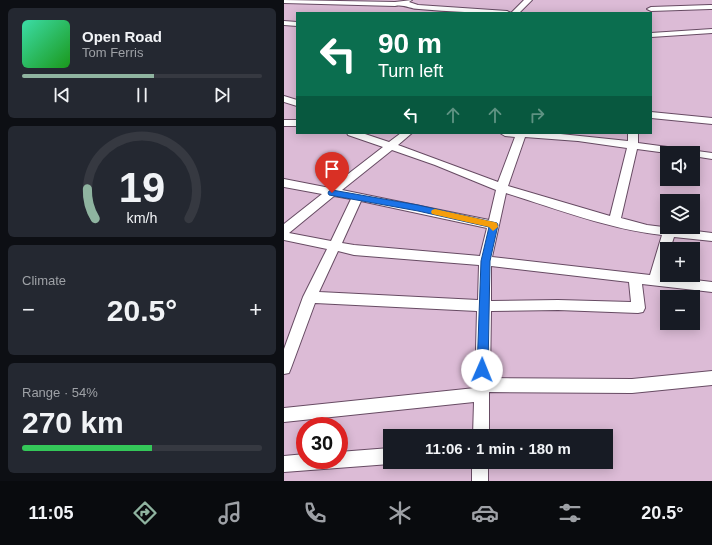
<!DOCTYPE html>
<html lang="en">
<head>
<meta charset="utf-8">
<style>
  :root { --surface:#171b24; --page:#242831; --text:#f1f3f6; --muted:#9ea1a6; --line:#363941; --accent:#8fb4a0 }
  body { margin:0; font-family:Arial,sans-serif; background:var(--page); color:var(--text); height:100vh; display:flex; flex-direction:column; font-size:15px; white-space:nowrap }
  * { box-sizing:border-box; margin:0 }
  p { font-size:13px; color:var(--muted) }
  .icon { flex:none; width:22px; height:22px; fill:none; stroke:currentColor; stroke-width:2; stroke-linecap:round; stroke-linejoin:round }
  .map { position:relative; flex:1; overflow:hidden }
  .sheet { display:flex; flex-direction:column; gap:8px; padding:8px; background:#0d0f14; width:284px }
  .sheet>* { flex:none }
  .hud { position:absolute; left:12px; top:12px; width:356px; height:122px; border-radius:0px; box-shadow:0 2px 10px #0003; background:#0b6e4f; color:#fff; overflow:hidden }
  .tools { position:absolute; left:376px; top:146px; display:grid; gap:8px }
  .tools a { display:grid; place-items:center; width:40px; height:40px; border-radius:0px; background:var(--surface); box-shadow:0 2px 10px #0003; font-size:20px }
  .speed { position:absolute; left:12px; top:417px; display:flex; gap:8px; font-size:20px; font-weight:700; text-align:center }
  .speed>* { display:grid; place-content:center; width:52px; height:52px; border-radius:50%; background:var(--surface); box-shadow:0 2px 10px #0003; line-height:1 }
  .speed .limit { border:6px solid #d22; background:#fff; color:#111 }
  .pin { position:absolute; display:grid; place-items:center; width:34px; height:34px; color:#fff; margin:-41px -17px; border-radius:50% 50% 50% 0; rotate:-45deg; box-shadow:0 0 4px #0007 }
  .pin .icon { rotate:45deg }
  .me { position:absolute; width:44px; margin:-22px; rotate:1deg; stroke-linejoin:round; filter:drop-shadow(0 0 3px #0008) }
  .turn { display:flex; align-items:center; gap:14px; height:84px; padding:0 16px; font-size:18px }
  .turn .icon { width:52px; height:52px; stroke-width:2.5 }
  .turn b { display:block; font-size:28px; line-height:34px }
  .lanes { display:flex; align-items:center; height:38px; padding:0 16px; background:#0003; justify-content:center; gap:20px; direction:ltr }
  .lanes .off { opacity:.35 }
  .big { font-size:30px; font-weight:600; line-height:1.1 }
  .sheet .card { flex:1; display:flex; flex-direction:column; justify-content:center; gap:6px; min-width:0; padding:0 14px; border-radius:6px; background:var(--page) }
  .sheet .dial { align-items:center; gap:0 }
  .dial svg { height:104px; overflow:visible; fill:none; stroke:var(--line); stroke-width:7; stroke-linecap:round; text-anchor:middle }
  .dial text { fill:var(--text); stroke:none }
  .song { display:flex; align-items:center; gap:12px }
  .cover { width:48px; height:48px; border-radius:6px; background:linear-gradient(135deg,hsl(160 70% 55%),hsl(120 70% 35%)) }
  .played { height:4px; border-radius:2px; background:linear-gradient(90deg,var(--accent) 55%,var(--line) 55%) }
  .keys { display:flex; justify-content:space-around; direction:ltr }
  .heat { display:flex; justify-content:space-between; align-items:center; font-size:22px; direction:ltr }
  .charge { height:6px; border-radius:3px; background:linear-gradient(90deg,#34c759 54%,var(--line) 0) }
  .trip { position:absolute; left:99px; top:429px; width:230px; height:40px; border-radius:0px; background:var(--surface); box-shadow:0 2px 10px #0003; font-weight:600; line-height:40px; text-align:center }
  .tabs { display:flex; height:64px; justify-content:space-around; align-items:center; background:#090b0e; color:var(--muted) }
  .tabs .icon { width:28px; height:28px }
  .tabs .active { color:var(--accent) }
  .tabs b { font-size:18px; color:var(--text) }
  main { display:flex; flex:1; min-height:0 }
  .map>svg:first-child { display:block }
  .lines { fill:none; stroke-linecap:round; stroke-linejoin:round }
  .minor-casing { stroke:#674b63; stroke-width:2 }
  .minor { fill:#fff; fill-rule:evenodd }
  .route { fill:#1a73e8; stroke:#114b97 }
  .slow { fill:#f59e0b }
</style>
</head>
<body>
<main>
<section class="sheet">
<div class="card">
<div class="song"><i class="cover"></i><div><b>Open Road</b><p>Tom Ferris</p></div></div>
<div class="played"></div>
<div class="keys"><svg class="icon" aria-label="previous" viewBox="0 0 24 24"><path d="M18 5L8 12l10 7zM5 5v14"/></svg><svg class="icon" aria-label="pause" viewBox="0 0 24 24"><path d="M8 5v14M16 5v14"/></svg><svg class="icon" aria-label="next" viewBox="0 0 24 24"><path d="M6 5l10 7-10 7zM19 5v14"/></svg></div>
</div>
<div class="card dial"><svg viewBox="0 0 100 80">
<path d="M14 69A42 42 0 1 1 86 69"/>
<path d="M14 69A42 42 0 0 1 8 46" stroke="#8fb4a0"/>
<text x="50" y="56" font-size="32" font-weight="700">19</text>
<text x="50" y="72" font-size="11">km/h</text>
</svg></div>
<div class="card"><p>Climate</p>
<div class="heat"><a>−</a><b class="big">20.5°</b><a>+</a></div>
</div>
<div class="card"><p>Range · 54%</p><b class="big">270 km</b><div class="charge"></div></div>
</section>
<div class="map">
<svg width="428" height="481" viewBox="0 0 428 481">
  <rect width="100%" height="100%" fill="#dcbbd6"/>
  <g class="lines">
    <g class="minor-casing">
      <path id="minor" d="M 0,0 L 111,2 L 128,0 L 125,2 L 134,5 L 223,11 L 227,13 C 196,13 166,12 135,9 C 126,9 120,4 111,6 L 0,3 Z
        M 240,0 L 248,0 L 235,13 L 227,13 Z
        M 426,5 L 428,5 L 428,9 L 426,9 L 367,11 L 363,9 L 367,7 Z
        M 0,21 L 13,22 L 13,26 L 0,25 Z
        M 428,29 L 428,33 L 367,37 L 367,33 Z
        M 0,96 L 13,100 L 13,106 L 0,102 Z
        M 367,112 L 428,118 L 428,124 L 367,118 Z
        M 0,120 L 13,120 L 13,126 L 0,126 Z
        M 63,133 L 78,133 L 105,142 L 117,133 L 128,133 L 114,145 L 214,182 L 231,137 L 221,136 L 216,133 L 267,133 L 344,141 L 344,133 L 354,133 L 354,143 L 428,153 L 428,159 L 409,156 L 409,153 L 383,153 L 353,149 L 337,218 L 363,225 L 428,233 L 428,241 L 390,237 L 386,249 L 383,249 L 383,259 L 378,276 L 428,282 L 428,292 L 358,284 L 361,308 L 359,312 L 354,313 L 274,310 L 207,311 L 206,378 L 348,379 L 428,371 L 428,385 L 348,393 L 205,392 L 205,436 L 189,436 L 190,402 L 0,422 L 0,408 L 191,388 L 193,311 L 31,303 L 7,368 L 5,373 L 0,374 L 0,349 L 19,297 L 43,249 L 0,240 L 0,224 L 38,194 L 0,187 L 0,179 L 46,188 L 99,147 L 64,135 ZM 241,137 L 294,141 L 343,148 L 326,216 L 224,186 ZM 108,150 L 151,165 L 212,190 L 205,220 L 58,190 ZM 222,193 C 273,209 325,229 378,235 L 366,275 L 208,257 ZM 50,196 L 67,199 L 47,241 L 5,233 ZM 77,201 L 203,228 L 196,256 L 70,245 L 58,243 ZM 54,251 L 70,255 L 195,265 L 194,300 L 35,292 ZM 207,266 L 345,282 L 347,302 L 274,300 L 207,301 Z
        M 106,448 L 106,462 L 111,462 L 106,464 L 0,472 L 0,456 L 21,454 L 21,460 L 55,460 L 55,452 Z
        M 188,462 L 204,462 L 204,481 L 188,481 Z"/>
    </g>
    <use href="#minor" class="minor"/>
  </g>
  <path class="route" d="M 48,190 L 134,205 L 213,223 L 214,225 L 206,261 L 204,370 L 202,374 L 198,375 L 195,374 L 193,370 L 197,261 L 205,227 L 134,211 L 45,195 L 44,193 L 45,191 Z"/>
  <path class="slow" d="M 151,209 L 210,222 L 213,223 L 214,227 L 209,231 L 205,227 L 148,214 L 147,212 L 148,210 Z"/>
</svg>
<div class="tools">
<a><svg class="icon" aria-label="sound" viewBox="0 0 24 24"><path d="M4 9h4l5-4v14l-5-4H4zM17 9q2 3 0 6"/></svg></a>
<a><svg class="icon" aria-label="layers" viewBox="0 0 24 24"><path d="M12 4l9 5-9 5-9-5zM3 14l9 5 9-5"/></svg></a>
<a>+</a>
<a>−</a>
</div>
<div class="speed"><div class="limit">30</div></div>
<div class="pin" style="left:48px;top:193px;background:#d93025"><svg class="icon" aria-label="arrive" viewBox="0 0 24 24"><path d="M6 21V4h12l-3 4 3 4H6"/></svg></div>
<svg class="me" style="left:198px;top:370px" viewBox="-20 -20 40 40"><circle r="19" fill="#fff"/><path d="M0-13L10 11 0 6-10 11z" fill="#1a73e8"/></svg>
<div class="trip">11:06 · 1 min · 180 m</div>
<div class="hud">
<div class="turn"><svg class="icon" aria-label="left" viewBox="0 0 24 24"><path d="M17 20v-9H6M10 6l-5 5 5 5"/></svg><div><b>90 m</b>Turn left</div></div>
<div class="lanes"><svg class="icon" aria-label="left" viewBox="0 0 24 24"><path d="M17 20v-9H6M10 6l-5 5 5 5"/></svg><svg class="icon off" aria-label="ahead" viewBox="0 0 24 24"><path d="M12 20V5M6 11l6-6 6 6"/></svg><svg class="icon off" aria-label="ahead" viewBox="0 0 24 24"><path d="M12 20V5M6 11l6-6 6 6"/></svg><svg class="icon off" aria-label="right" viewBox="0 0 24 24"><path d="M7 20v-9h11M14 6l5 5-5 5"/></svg></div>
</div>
</div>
</main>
<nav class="tabs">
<b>11:05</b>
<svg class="icon active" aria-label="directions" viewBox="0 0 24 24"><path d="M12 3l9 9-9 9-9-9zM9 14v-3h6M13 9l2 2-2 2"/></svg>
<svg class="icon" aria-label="music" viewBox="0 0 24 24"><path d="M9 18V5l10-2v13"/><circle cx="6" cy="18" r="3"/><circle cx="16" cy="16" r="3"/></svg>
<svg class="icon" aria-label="phone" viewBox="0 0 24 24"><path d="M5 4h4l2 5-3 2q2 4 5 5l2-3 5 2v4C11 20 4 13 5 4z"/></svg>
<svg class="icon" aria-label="climate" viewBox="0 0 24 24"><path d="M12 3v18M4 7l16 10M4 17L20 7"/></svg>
<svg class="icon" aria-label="car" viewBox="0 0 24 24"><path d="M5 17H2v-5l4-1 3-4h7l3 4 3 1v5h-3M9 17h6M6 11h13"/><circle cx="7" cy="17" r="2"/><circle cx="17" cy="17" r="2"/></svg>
<svg class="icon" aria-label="filters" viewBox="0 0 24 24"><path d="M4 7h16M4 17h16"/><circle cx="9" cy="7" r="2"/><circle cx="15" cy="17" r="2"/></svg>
<b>20.5°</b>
</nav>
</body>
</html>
